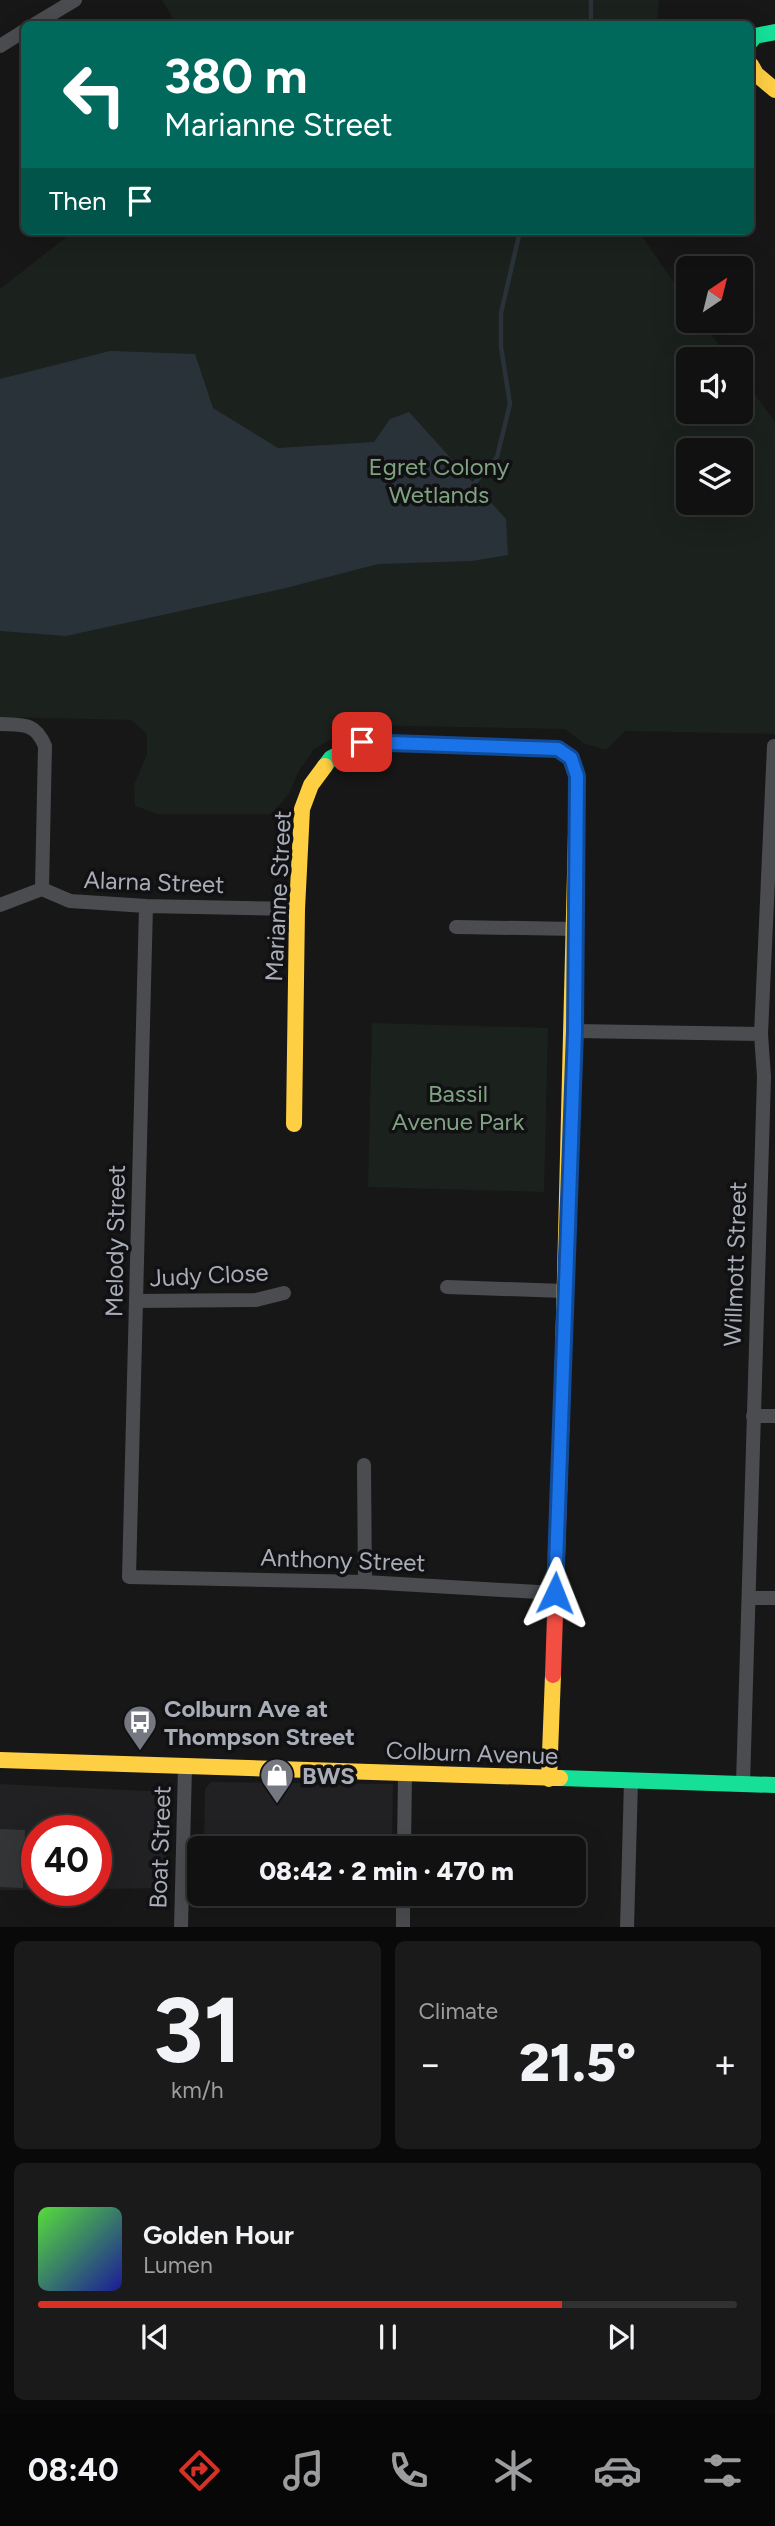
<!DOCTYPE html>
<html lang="en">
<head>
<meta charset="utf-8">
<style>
  :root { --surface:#111; --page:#1a1a1a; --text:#f1f3f6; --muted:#9c9d9f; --line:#303131; --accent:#d93025 }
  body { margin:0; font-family:Figtree,sans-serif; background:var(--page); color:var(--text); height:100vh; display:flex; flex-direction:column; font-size:26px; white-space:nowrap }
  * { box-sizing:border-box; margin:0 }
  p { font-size:23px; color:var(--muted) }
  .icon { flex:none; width:38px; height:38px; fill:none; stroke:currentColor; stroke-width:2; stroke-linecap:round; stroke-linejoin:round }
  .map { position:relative; height:1927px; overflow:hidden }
  .drawer { display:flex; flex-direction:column; gap:14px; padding:14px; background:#090909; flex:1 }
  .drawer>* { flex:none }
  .top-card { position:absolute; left:21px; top:21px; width:733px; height:214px; border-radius:10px; box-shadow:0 7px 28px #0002,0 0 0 2px var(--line); background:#00695c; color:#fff; overflow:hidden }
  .needle { width:46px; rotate:35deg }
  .buttons { position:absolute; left:676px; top:256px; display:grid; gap:14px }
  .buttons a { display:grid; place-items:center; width:77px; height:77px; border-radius:10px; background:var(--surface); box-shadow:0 7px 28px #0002,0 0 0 2px var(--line); font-size:35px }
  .speed { position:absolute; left:21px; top:1815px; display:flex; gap:14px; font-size:35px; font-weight:700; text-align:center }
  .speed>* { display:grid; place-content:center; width:91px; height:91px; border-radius:50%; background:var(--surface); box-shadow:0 7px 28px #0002,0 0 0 2px var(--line); line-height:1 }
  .speed .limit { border:10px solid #d22; background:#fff; color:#111 }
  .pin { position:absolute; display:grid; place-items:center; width:60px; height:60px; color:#fff; margin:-30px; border-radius:14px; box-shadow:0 4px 10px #0006 }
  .me { position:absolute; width:77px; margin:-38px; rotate:2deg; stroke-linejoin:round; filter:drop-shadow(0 0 5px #0008) }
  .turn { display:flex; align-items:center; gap:24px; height:147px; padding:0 28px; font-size:32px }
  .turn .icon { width:91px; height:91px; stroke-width:2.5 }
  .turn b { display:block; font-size:49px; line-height:60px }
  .then { display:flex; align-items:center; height:66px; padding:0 28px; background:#0003; gap:14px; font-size:26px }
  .big { font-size:52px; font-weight:800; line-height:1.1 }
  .drawer .widget { flex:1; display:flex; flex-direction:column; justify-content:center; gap:10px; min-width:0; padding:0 24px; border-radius:10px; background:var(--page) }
  .drawer .dial { align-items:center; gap:0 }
  .dial b { font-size:91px; line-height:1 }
  .song { display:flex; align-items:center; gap:21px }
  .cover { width:84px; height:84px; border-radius:10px; background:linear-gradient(135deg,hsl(110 70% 55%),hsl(240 70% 35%)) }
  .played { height:7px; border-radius:4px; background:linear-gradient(90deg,var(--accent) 75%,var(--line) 75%) }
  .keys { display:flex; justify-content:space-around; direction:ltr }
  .heat { display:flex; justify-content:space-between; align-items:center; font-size:38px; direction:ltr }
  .drawer .tiles { flex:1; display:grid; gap:14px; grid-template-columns:1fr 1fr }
  .widget:last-child { grid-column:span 2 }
  .trip { position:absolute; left:187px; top:1836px; width:399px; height:70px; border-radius:10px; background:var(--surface); box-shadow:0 7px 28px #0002,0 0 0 2px var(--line); font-weight:800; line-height:70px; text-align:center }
  .dock { display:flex; height:112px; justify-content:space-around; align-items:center; background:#070707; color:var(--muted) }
  .dock .icon { width:49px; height:49px }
  .dock .current { color:var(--accent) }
  .dock b { font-size:32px; color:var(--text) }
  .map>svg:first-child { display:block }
  .built { fill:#212124 }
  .green { fill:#1b211c; fill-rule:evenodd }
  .water { fill:#2a3239 }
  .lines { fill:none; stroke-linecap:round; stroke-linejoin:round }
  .stream { stroke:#2a3239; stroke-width:4.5 }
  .building { fill:#343537 }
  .street { stroke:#4b4c50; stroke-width:14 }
  .fast { stroke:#16e098; stroke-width:16 }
  .slow { stroke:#ffcf43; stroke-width:16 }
  .jam { stroke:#f24e42; stroke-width:16 }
  .route-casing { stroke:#114b97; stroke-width:18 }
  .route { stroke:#1a73e8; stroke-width:12 }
  .labels { text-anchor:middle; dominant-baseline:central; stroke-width:7; stroke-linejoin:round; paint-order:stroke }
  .park-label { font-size:24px; fill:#7fa381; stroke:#111113 }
  .street-label { font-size:24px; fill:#a8adb8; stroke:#111113 }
  .poi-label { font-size:24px; font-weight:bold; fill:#a8adb8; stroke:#111113; text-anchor:start }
</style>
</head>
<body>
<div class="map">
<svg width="775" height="1928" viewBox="0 0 775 1928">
  <rect width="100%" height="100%" fill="#171717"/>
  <path class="built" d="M 211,1782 L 393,1784 L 392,1848 L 204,1848 L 205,1789 Z
    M 0,1784 L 169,1792 L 165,1888 L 96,1889 L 96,1830 L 37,1830 L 37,1890 L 54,1890 L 0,1890 Z"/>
  <path class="green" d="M 162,0 L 659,0 L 657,24 L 176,24 Z
    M 74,231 L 638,231 L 688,302 L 688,320 L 701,320 L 729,359 L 688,359 L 688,411 L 740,411 L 740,374 L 775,422 L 775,734 L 625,731 L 606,750 L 583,743 L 565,729 L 358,725 L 314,749 L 297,774 L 289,794 L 271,814 L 158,814 L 135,806 L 134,785 L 147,754 L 147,734 L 131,720 L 0,717 L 0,289 ZM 688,450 L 740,450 L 740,502 L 688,502 Z
    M 372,1023 L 548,1028 L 544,1192 L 368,1187 Z"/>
  <path class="water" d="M 110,351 L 195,354 L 213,408 L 278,448 L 374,442 L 390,419 L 409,412 L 506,519 L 508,555 L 472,561 L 378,564 L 286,588 L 66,636 L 0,631 L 0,379 Z"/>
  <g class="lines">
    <path class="stream" d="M 591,24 L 591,0
      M 472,486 L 497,457 L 510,404 L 501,347 L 501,313 L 520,231"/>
  </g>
  <path class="building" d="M 0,1829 L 25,1830 L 23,1888 L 0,1887 Z"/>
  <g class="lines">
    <path class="street" d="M 35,24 L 75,0
      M 0,46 L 24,31
      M 0,724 C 23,725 35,722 45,746 L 42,889 L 70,901 L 146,906 L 297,909
      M 0,905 L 42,889
      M 146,906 L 129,1577 L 365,1582 L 555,1593
      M 456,927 L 576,929
      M 574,1031 L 761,1034
      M 447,1287 L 564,1291
      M 136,1301 L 256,1300 L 284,1293
      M 753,1416 L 775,1416
      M 364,1465 L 365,1582
      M 750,1598 L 775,1598
      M 743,1784 L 764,1077 L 761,1034 L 774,746
      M 404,1848 L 405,1774
      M 181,1928 L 185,1767
      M 403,1928 L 403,1894
      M 627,1928 L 631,1781"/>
    <path class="fast" d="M 751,41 L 755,36 L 775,32
      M 325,766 L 331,758 L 362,742 L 558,749 L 571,758 L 577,776 L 576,834
      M 560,1778 L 775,1785"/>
    <path class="slow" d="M 751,65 L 756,74 L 775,90
      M 294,1124 L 297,909 L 302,809 L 311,785 L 325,766
      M 561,1437 L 576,834
      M 0,1760 L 560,1778
      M 549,1779 L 553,1675"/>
    <path class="jam" d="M 553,1675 L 561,1437"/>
  </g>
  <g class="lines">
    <g class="route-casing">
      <path id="route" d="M 362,742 L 558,749 L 571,758 L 577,776 L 575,1031 L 555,1593"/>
    </g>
    <use href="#route" class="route"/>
  </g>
  <defs>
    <g id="bus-pin" transform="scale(1.75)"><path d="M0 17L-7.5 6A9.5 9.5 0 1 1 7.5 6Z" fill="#757880" stroke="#111113"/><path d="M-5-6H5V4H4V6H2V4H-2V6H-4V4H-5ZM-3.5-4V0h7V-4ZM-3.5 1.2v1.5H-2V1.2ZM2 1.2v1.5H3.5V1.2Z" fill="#fff"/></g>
    <g id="shop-pin" transform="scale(1.75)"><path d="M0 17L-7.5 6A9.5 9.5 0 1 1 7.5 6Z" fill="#757880" stroke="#111113"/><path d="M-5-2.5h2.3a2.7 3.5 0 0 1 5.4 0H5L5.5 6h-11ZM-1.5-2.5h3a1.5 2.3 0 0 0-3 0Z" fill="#fff"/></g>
  </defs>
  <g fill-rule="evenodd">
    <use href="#bus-pin" x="140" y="1722"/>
    <use href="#shop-pin" x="277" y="1775"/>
  </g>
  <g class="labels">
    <g class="park-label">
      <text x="439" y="466">Egret Colony<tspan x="439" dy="28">Wetlands</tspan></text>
      <text x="458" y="1093">Bassil<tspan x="458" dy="28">Avenue Park</tspan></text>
    </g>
    <g class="street-label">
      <text transform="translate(154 882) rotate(2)">Alarna Street</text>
      <text transform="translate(278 896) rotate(-87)">Marianne Street</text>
      <text transform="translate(115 1241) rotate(-89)">Melody Street</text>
      <text transform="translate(735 1264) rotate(-88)">Willmott Street</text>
      <text transform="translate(209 1275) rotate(-3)">Judy Close</text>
      <text transform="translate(343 1560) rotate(2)">Anthony Street</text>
      <text transform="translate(472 1753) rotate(2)">Colburn Avenue</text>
      <text transform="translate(160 1847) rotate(-88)">Boat Street</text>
    </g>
    <g class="poi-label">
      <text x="164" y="1708">Colburn Ave at<tspan x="164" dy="28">Thompson Street</tspan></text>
      <text x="302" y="1775">BWS</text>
    </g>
  </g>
</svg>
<div class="buttons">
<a><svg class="needle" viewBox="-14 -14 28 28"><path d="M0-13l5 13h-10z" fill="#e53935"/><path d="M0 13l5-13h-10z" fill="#9c9d9f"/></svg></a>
<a><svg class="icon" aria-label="sound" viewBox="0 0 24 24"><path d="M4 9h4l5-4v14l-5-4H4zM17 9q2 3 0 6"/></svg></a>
<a><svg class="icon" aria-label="layers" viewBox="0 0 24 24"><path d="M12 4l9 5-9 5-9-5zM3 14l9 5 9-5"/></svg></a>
</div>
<div class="speed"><div class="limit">40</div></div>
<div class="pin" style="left:362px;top:742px;background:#d93025"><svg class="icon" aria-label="arrive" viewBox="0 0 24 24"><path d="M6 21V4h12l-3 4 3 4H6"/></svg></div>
<svg class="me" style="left:555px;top:1593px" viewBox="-20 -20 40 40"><path d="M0-17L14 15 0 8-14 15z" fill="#1a73e8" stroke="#fff" stroke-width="4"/></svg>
<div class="trip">08:42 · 2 min · 470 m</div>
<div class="top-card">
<div class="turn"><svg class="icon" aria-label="left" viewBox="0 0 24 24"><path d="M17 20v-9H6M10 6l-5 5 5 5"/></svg><div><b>380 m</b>Marianne Street</div></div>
<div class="then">Then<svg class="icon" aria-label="arrive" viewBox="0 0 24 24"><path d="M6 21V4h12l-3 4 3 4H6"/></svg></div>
</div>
</div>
<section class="drawer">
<div class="tiles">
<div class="widget dial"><b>31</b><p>km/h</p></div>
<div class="widget"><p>Climate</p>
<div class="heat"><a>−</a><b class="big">21.5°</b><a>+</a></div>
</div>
<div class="widget">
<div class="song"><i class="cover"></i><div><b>Golden Hour</b><p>Lumen</p></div></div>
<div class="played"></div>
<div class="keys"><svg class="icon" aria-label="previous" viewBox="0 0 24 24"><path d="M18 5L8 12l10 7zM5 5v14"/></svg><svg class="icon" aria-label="pause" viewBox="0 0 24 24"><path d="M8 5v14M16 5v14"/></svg><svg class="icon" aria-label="next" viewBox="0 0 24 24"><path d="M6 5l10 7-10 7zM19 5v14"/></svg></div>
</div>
</div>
</section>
<nav class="dock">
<b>08:40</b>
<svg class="icon current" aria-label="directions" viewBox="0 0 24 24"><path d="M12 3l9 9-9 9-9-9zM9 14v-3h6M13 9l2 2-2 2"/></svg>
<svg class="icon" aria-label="music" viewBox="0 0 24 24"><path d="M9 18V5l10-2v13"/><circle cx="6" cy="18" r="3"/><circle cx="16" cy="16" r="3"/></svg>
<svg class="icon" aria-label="phone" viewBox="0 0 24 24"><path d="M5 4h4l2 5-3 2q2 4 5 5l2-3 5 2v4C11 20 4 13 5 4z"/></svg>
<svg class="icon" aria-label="climate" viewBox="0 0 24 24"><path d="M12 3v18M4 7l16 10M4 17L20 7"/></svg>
<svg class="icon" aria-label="car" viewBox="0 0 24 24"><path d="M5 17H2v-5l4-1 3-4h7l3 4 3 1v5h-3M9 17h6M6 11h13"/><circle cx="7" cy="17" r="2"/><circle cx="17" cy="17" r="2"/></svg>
<svg class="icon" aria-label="filters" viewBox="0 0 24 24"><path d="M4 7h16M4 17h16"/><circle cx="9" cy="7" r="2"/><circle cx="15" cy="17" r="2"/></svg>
</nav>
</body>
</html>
